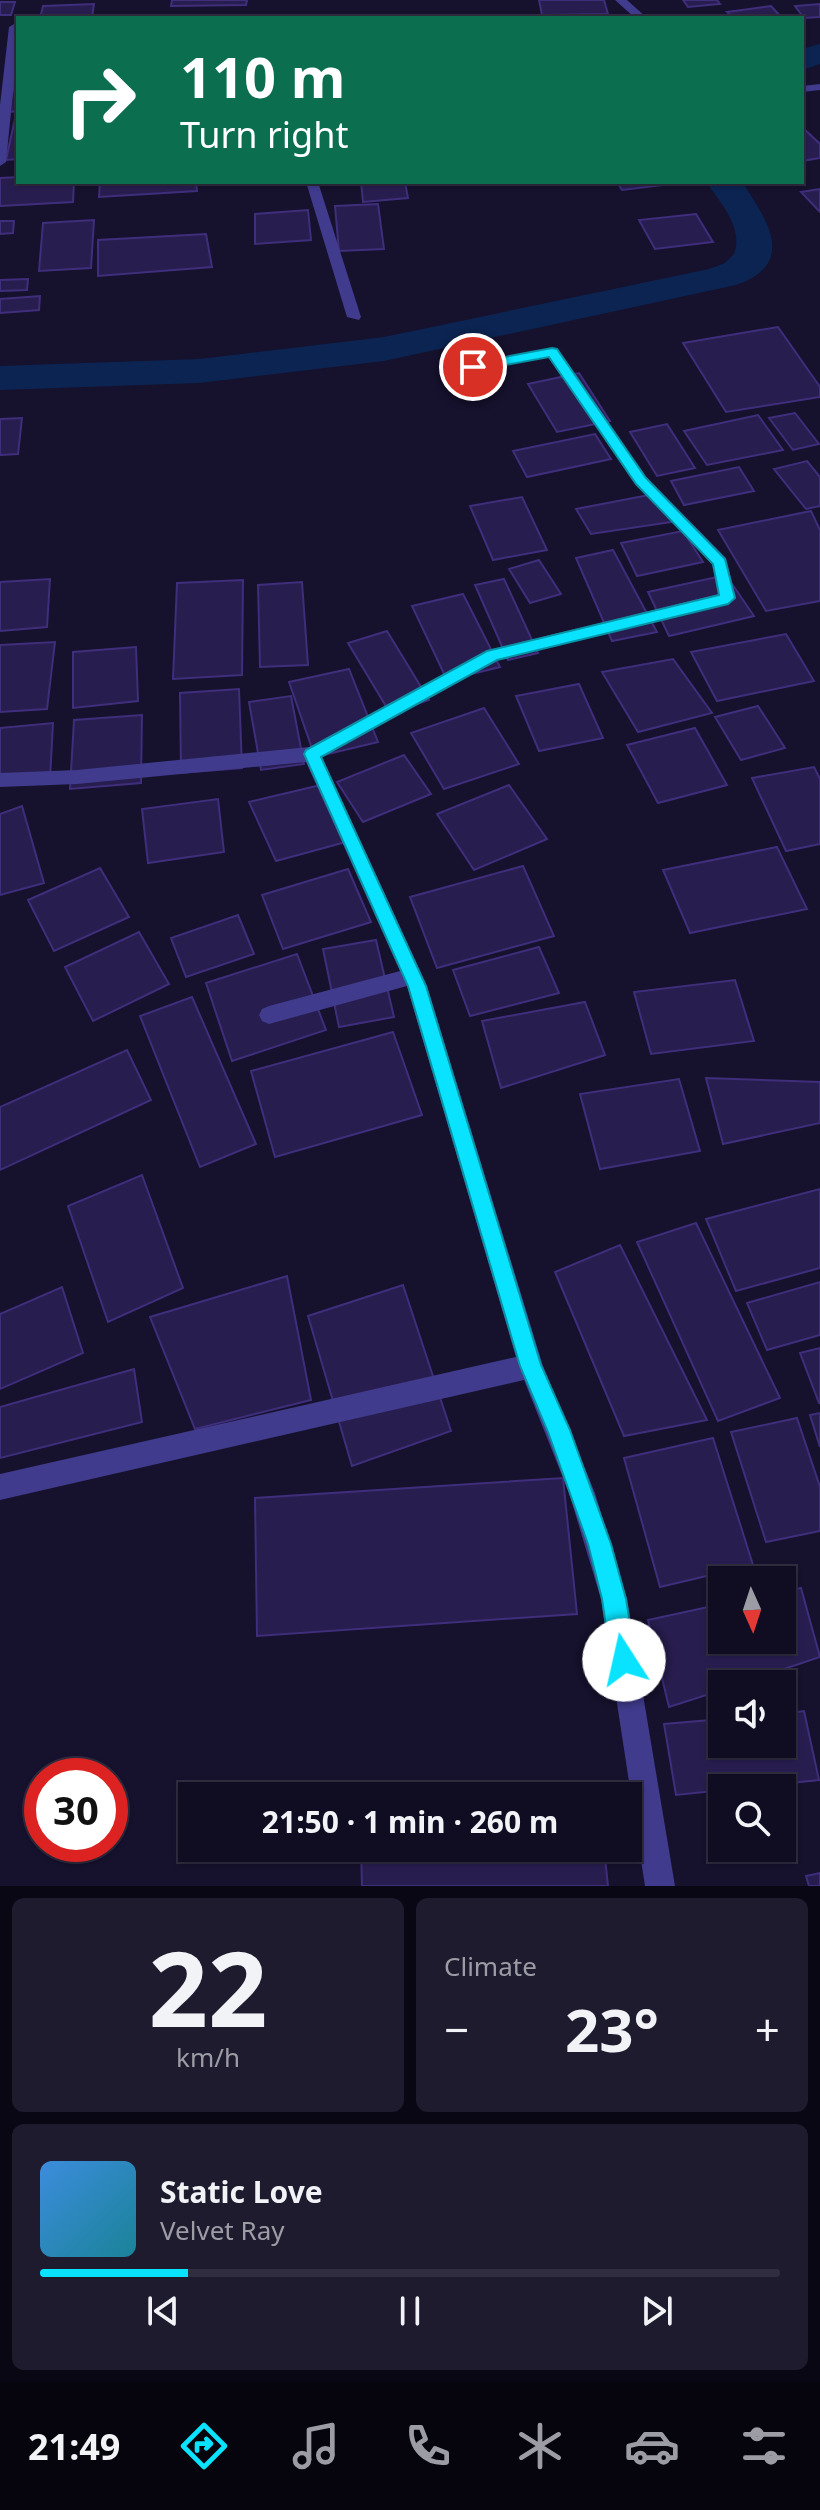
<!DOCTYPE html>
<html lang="en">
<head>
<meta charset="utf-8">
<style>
  :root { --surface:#100d22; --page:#1e1b2f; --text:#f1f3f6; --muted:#9c9ca5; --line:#302d40; --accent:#09e3ff }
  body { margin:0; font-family:"Noto Sans",sans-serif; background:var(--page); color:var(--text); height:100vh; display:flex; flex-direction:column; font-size:30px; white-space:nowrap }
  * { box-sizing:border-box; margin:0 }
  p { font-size:26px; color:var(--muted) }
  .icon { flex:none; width:44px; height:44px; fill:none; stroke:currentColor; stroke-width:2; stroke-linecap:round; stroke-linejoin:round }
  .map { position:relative; height:1886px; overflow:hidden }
  .panel { display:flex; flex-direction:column; gap:12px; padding:12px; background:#090713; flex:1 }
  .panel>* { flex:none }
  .banner { position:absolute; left:16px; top:16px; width:788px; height:168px; border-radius:0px; box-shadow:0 2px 6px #0004,0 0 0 2px var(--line); background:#0b6e4f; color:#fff; overflow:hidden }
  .needle { width:52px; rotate:177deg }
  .buttons { position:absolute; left:708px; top:1566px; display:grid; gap:16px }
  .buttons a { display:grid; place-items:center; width:88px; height:88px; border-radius:0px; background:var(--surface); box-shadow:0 2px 6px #0004,0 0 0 2px var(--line); font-size:40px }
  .speed { position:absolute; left:24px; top:1758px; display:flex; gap:16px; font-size:40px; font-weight:700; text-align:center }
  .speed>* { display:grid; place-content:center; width:104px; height:104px; border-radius:50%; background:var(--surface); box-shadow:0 2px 6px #0004,0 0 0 2px var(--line); line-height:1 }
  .speed .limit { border:12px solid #d22; background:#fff; color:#111 }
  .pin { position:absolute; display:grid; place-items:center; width:68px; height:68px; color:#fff; margin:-34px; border:4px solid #fff; border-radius:50%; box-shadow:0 2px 8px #0007 }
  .me { position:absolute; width:88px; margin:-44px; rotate:350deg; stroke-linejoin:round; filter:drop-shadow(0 0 6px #0008) }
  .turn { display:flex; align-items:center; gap:28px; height:168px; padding:0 32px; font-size:36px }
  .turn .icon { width:104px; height:104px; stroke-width:2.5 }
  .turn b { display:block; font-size:56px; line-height:68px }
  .big { font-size:60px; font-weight:700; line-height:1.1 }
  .panel .widget { flex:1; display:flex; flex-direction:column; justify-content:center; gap:12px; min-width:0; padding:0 28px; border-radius:12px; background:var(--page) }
  .panel .dial { align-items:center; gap:0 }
  .dial b { font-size:104px; line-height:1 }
  .song { display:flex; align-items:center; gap:24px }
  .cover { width:96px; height:96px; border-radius:12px; background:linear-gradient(135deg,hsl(210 70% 55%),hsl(190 70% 35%)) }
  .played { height:8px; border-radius:4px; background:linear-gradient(90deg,var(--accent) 20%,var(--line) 20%) }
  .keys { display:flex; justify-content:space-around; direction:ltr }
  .heat { display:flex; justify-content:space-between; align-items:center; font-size:44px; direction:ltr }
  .panel .tiles { flex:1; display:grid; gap:12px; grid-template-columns:1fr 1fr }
  .widget:last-child { grid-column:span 2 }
  .trip { position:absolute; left:178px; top:1782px; width:464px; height:80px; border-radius:0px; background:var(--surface); box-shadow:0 2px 6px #0004,0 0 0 2px var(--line); font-weight:700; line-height:80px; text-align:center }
  .tabs { display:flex; height:128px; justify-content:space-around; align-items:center; background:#06050e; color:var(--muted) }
  .tabs .icon { width:56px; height:56px }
  .tabs .selected { color:var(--accent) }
  .tabs b { font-size:36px; color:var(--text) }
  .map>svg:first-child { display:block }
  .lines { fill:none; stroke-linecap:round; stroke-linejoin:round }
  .canal { fill:#0c2451; fill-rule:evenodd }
  .building { fill:#281d4f; stroke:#3f2e7b; stroke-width:2 }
  .minor { fill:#403b8d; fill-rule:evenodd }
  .route { fill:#09e3ff; stroke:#0694a6; stroke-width:2 }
</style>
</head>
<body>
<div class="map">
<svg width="820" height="1886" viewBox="0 0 820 1886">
  <rect width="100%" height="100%" fill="#16112d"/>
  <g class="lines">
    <path class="canal" d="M 820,44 L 820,64 L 802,70 L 802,49 Z
      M 706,182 L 742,182 C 767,219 798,264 736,285 L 384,361 L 199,383 L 0,390 L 0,366 L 199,359 L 384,337 L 709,269 L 725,263 L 734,254 C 744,228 720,202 706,182 Z"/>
  </g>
  <path class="building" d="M 172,0 L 247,0 L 246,5 L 171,6 Z
    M 539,0 L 604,0 L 608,14 L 542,15 Z
    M 683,0 L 717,0 L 720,4 L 688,7 Z
    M 0,2 L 15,2 L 11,15 L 0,15 Z
    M 94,4 L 92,18 L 40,18 L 43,6 Z
    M 820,4 L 820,17 L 804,18 L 795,6 Z
    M 771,6 L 782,18 L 733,18 L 727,12 Z
    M 18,68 L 18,111 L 8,112 Z
    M 16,114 L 18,159 L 6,160 Z
    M 802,127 L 820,144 L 820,158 L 802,161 Z
    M 18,177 L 18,182 L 74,182 L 73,202 L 0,206 L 0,178 Z
    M 100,182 L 196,182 L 197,191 L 99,197 Z
    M 361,182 L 405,182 L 408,198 L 363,202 Z
    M 617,182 L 679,182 L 680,183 L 622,190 Z
    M 820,189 L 820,212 L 801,192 Z
    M 378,204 L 384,249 L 339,251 L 335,206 Z
    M 308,210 L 311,240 L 255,244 L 255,214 Z
    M 696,214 L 713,242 L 655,249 L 639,220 Z
    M 94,220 L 91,268 L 39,271 L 43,223 Z
    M 0,221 L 14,221 L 13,233 L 0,234 Z
    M 206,234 L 212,267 L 98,276 L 98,240 Z
    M 28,279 L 27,290 L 0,291 L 0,280 Z
    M 40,296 L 39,310 L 0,313 L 0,299 Z
    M 778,327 L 820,387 L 820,397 L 726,412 L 683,343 Z
    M 579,373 L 610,421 L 557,432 L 528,384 Z
    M 795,413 L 819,444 L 793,450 L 769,418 Z
    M 758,415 L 783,450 L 707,465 L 684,431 Z
    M 22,418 L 18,454 L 0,455 L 0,419 Z
    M 667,424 L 695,468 L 657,476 L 630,432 Z
    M 595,434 L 611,459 L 527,477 L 513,451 Z
    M 807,461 L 820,477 L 820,506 L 806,509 L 774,469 Z
    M 739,467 L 754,491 L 684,505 L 671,481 Z
    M 659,493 L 678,521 L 591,534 L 576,509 Z
    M 522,497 L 547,550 L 493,560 L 470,506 Z
    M 811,511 L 820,530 L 820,601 L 766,611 L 718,530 Z
    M 683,531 L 703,562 L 637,576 L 621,543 Z
    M 613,550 L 657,632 L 612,641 L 576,558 Z
    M 539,560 L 561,594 L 530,603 L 509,569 Z
    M 726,575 L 754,616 L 669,636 L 648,592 Z
    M 50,579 L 47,627 L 0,631 L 0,582 Z
    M 504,579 L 538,653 L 508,660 L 475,585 Z
    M 243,580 L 242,675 L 173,679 L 177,583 Z
    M 302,582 L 308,665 L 260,667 L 258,585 Z
    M 463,594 L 500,667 L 447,680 L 412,606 Z
    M 387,631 L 429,700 L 390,713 L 348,643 Z
    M 786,634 L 814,681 L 717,701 L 691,652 Z
    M 55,642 L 47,709 L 0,712 L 0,645 Z
    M 136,647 L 138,701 L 73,708 L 73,652 Z
    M 673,659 L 712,713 L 638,732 L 602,672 Z
    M 349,669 L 378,742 L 315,757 L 289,682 Z
    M 579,684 L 603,738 L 539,751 L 516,696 Z
    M 239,689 L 242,768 L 181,773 L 180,693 Z
    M 291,696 L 304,764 L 261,770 L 249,702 Z
    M 758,706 L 785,748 L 741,760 L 715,717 Z
    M 484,708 L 519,764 L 444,789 L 411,733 Z
    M 142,715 L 141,783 L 70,789 L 74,720 Z
    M 53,723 L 50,779 L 0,783 L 0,728 Z
    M 695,728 L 727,785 L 658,803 L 627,745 Z
    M 404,755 L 431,794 L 363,822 L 337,782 Z
    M 814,767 L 820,779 L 820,844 L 786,851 L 752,778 Z
    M 325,784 L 353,840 L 276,861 L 249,802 Z
    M 509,785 L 547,839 L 474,870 L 437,814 Z
    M 218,799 L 224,852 L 148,863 L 142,809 Z
    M 22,806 L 44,883 L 0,895 L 0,814 Z
    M 777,847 L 807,909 L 690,933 L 663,870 Z
    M 523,866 L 554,936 L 437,968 L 410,897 Z
    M 100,868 L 129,917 L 54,951 L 28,900 Z
    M 348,869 L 371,922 L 283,949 L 262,895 Z
    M 238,915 L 254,954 L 186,977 L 171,938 Z
    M 139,932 L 169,984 L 93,1021 L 65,967 Z
    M 376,940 L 394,1017 L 339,1027 L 323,949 Z
    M 539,947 L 559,993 L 470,1016 L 453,970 Z
    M 297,954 L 326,1030 L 232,1061 L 206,983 Z
    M 735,980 L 754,1041 L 651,1054 L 634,992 Z
    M 192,997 L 256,1144 L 200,1167 L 140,1016 Z
    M 585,1002 L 605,1055 L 501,1088 L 482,1021 Z
    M 393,1032 L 422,1115 L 275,1157 L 251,1071 Z
    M 127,1050 L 151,1100 L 0,1170 L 0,1107 Z
    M 706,1078 L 820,1082 L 820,1123 L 723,1144 Z
    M 679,1079 L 700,1151 L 600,1169 L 580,1094 Z
    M 142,1175 L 183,1288 L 108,1322 L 68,1206 Z
    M 820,1189 L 820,1268 L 736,1291 L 706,1219 Z
    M 696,1223 L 780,1398 L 718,1421 L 637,1242 Z
    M 620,1245 L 707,1420 L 624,1436 L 555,1272 Z
    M 287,1276 L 311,1400 L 195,1429 L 150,1317 Z
    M 820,1282 L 820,1335 L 767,1350 L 747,1303 Z
    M 403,1285 L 451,1431 L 352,1466 L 308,1316 Z
    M 62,1287 L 83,1353 L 0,1389 L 0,1314 Z
    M 820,1348 L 820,1403 L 819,1403 L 800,1353 Z
    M 134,1369 L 142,1422 L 0,1458 L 0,1407 Z
    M 820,1413 L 820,1447 L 810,1415 Z
    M 797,1418 L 820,1487 L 820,1531 L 766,1542 L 731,1432 Z
    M 713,1438 L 753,1565 L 660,1587 L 624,1458 Z
    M 563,1478 L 577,1614 L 257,1636 L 255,1498 Z
    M 801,1588 L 820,1657 L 739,1684 L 722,1684 L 722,1690 L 669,1707 L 648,1620 L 722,1604 L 722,1640 L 782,1640 L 782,1592 Z
    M 804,1711 L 819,1780 L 676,1795 L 664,1724 L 722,1719 L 722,1744 L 782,1744 L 782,1714 Z
    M 361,1848 L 604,1848 L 608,1886 L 362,1886 Z
    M 820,1873 L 820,1886 L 809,1886 L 806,1876 Z"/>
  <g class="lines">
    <path class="minor" d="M 615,0 L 627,0 L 647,18 L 635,18 Z
      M 14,24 L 18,25 L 18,42 L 6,162 L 0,166 L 0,105 L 9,27 Z
      M 820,84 L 820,90 L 802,92 L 802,86 Z
      M 306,182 L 318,182 L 361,317 L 359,320 L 347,317 Z
      M 552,348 L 557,349 L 646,477 L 726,558 L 736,598 L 728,604 L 497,660 L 322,757 L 427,986 L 543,1366 L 595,1493 L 627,1599 L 675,1886 L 645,1886 L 601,1599 L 569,1493 L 524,1380 L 0,1500 L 0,1474 L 516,1357 L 407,986 L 269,1024 L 262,1021 L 259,1015 L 262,1009 L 269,1006 L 400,971 L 306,762 L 77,784 L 0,787 L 0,773 L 77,770 L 309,747 L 486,651 L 719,594 L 712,564 L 636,485 L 548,357 L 447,376 L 440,372 L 447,368 Z"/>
  </g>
  <path class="route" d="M 552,348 L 557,349 L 646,478 L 725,559 L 735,598 L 728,604 L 497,660 L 321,757 L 426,986 L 541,1365 L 570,1430 L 611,1544 L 626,1599 L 636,1660 L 633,1669 L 624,1673 L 615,1669 L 611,1660 L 602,1599 L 588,1544 L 548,1432 L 520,1366 L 408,986 L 304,754 L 306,750 L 487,651 L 719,595 L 713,564 L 636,484 L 549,357 L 473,371 L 467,367 L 473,363 Z"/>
</svg>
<div class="buttons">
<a><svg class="needle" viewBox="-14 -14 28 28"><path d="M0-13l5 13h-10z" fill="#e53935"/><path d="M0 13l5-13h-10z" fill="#9c9ca5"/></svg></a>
<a><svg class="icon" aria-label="sound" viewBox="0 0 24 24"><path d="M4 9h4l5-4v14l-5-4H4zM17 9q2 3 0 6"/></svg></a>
<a><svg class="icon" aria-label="search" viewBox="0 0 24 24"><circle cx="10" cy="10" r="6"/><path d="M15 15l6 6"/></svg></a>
</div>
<div class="speed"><div class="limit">30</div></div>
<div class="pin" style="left:473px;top:367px;background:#d93025"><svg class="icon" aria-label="arrive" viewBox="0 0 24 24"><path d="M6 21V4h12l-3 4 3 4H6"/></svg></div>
<svg class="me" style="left:624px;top:1660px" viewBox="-20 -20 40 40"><circle r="19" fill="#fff"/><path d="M0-13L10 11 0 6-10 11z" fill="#09e3ff"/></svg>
<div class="trip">21:50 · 1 min · 260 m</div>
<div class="banner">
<div class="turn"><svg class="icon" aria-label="right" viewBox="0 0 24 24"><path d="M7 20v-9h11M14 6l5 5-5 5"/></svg><div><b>110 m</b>Turn right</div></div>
</div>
</div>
<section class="panel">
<div class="tiles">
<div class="widget dial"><b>22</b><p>km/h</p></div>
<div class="widget"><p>Climate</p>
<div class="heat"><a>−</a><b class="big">23°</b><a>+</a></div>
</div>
<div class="widget">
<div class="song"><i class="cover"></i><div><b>Static Love</b><p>Velvet Ray</p></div></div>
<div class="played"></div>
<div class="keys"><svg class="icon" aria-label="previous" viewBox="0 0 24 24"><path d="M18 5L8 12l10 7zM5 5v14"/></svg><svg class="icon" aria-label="pause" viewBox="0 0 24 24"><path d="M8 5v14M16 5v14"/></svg><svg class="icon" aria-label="next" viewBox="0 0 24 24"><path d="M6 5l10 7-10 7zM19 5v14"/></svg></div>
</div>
</div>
</section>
<nav class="tabs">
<b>21:49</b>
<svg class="icon selected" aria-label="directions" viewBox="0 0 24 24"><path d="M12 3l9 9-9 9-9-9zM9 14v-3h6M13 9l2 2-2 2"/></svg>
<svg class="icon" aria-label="music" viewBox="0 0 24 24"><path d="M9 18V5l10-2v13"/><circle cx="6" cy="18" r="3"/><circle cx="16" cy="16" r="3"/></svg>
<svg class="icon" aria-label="phone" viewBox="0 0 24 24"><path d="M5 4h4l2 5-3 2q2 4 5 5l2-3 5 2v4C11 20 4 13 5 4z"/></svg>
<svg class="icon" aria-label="climate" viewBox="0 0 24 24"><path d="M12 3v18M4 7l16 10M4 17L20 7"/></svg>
<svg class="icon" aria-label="car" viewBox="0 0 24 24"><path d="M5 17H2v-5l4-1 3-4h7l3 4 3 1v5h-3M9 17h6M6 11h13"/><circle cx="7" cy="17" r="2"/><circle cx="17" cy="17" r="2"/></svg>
<svg class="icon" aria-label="filters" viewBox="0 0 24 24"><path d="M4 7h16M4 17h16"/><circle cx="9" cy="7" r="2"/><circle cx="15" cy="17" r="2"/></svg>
</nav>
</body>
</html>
